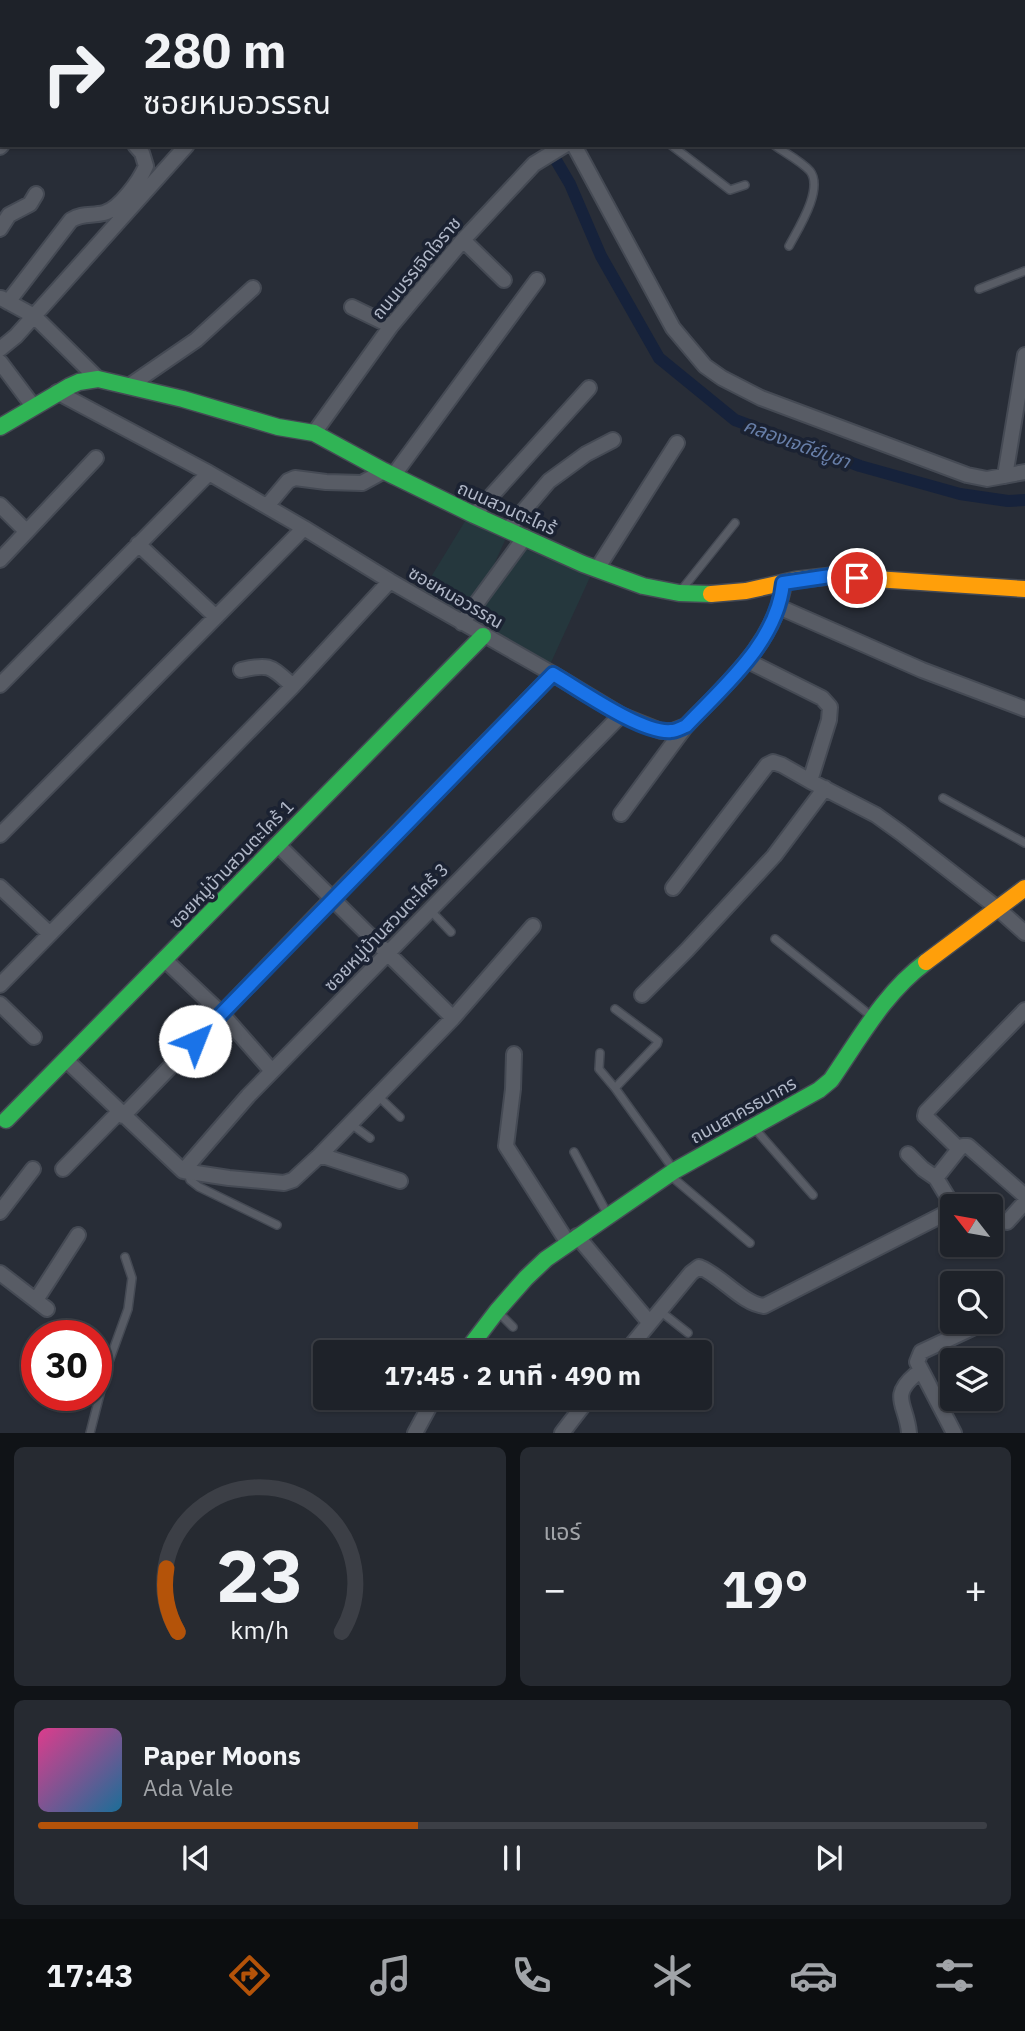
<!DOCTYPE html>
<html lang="th">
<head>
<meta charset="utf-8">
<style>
  :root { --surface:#1e2229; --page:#262a31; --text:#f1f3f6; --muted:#a1a4a8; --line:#3c3f46; --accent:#b45309 }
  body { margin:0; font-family:"IBM Plex Sans","Noto Sans Thai",sans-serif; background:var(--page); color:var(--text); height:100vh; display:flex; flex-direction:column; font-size:26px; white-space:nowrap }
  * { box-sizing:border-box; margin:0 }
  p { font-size:23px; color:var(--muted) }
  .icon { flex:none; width:38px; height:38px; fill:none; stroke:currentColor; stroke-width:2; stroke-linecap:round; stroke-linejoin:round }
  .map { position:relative; height:1433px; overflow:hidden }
  .panel { display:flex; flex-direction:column; gap:14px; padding:14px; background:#101317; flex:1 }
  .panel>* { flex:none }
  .hud { position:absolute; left:0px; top:0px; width:1026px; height:147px; box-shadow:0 2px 5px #0004,0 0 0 2px var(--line); background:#1e2229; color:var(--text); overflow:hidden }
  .needle { width:46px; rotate:301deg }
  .tools { position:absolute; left:940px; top:1194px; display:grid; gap:14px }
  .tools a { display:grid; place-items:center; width:63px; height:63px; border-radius:7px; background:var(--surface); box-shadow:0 2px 5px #0004,0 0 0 2px var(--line); font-size:35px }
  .speed { position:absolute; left:21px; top:1320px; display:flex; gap:14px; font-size:35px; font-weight:700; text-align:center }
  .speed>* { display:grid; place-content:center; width:91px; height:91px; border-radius:50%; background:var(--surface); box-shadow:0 2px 5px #0004,0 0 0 2px var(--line); line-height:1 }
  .speed .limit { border:10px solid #d22; background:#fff; color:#111 }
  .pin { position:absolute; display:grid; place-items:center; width:60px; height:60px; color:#fff; margin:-30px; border:4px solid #fff; border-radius:50%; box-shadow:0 2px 7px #0007 }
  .me { position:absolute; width:77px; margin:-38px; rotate:44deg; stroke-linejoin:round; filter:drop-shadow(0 0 5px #0008) }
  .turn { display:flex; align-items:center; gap:24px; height:147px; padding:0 28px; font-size:32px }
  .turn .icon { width:91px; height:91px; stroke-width:2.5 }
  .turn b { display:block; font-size:49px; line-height:60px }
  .big { font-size:52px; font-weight:700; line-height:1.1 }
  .panel .tile { flex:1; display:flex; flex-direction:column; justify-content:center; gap:10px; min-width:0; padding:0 24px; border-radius:10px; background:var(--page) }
  .panel .dial { align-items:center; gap:0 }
  .dial svg { height:182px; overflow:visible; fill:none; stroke:var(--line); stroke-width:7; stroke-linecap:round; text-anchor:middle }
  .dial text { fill:var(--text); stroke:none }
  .song { display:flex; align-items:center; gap:21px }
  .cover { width:84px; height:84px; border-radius:10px; background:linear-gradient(135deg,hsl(330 70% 55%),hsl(200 70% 35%)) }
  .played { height:7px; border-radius:4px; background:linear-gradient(90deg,var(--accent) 40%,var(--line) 40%) }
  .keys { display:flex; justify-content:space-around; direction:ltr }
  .heat { display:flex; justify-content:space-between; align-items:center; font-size:38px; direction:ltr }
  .panel .tiles { flex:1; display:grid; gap:14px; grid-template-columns:1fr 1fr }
  .tile:last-child { grid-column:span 2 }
  .trip { position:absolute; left:313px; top:1340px; width:399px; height:70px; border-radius:7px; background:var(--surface); box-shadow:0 2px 5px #0004,0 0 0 2px var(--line); font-weight:700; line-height:70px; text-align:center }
  .tab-bar { display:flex; height:112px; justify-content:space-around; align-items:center; background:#0c0e10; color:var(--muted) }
  .tab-bar .icon { width:49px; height:49px }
  .tab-bar .active { color:var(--accent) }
  .tab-bar b { font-size:32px; color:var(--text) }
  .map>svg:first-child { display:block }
  .green { fill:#25373d }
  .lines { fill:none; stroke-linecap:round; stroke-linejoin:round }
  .canal { stroke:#16223b; stroke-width:12 }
  .lane-casing { stroke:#454a54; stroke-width:10 }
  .street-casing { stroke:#454a54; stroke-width:18 }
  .fast-casing { stroke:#454a54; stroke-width:19 }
  .slow-casing { stroke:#454a54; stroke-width:19 }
  .lane { stroke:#585c65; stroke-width:7 }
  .street { stroke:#585c65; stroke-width:14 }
  .fast { stroke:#30b455; stroke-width:16 }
  .slow { stroke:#ff9f0a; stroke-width:16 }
  .route-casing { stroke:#114b97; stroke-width:18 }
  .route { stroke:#1a73e8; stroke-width:12 }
  .labels { text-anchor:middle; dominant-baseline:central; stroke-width:7; stroke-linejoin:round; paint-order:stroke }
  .street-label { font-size:18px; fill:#b1b8c8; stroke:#1b2232 }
  .water-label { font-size:19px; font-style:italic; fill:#687fa9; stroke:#1b2232 }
</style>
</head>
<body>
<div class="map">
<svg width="1025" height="1433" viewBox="0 0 1025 1433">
  <rect width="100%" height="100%" fill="#282d37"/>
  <path class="green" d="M 467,518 L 506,538 L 470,618 L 522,548 L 591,575 L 548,669 L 420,595 Z"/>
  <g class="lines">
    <path class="canal" d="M 452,0 L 453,2
      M 547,145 L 570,184 L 601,256 L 659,358 L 735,420 L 860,466 L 960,494 L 1008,501 L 1025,500"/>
    <g class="lane-casing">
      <path id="lane" d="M 799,0 L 803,2
        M 671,145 L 730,190 L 745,185
        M 774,145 C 785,153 801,161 810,171 C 824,189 798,229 789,246
        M 979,289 L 1025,271
        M 683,588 L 735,523
        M 943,798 L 1025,843
        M 430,910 L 451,932
        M 775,939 L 871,1016
        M 615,1009 L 658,1041 L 657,1044 L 615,1088 L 674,1170
        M 600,1053 L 599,1069 L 615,1088
        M 378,1096 L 400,1117
        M 351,1124 L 370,1138
        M 756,1130 L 813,1195
        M 574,1152 L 608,1215
        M 188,1172 L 190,1180 L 199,1187 L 277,1225
        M 672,1177 L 750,1243
        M 660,1311 L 688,1333
        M 500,1314 L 513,1327
        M 90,1433 L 107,1367 L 128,1309 L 132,1278 L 125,1257"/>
    </g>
    <g class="street-casing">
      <path id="street" d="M 15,0 L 15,2
        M 292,0 L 293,2
        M 477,0 L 478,2
        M 581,0 L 582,2
        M 655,0 L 656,2
        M 755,2 L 758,0
        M 0,34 L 2,30
        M 574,145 L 673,328 L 705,366 L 722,378 L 761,398 L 967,475 L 987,479 L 1025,472
        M 0,147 L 2,145
        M 0,229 L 9,215 L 30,204 L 36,194
        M 463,240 L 504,280
        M 1,298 L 34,316 L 98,379
        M 8,302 L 71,220 C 82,213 92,216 104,213 C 120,209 140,180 146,166 L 142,153 L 135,145
        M 352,307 L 391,326
        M 0,349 L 16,336 L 187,145
        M 0,362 L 33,406
        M 129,386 L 196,340 L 253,288
        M 57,392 L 209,473 L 304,528 L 390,581 L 553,674 L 621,715 L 661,731 L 673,731 L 686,726 C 725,685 776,642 784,583
        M 314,433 L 391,326 L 463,240 L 534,164 L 565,145
        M 393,476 L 537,280
        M 1005,476 L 1025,355
        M 0,505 L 26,531
        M 267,506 L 288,481 L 295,478 L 326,482 L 362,483 L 384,471
        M 474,515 L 589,388
        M 508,529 L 549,481 L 586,454 L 613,440
        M 138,544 L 216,617
        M 0,560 L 96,458
        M 597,569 L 677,443
        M 779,607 L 922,670 L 1025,709
        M 462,623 L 525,537
        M 748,661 L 822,698 L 830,707 L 829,720 L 810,781
        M 241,670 C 271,663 271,667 293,686
        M 0,685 L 209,473
        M 621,814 L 686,726
        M 0,835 L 304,528
        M 277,844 L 453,1018
        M 0,887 L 50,934
        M 673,888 L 767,765 L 773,762 L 782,765 L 810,781 L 876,815 L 901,833 L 996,907 L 1025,933
        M 164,959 L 222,1014 L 272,1071
        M 0,985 L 293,686 L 390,581
        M 642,995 L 687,950 L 774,856 L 825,788
        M 0,1004 L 34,1037
        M 1025,1010 L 926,1112 L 925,1116 L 959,1149 L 963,1146 L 968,1146 L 1025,1196
        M 514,1054 L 513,1089 L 506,1146 L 568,1243
        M 66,1060 L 183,1171 L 229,1178 L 284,1183 L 293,1180 L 320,1155 L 453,1018 L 533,926
        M 123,1116 L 332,899 L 553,674
        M 908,1154 L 923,1169 L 936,1178
        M 320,1155 L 400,1181
        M 63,1169 L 120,1111
        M 183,1171 L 248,1096 L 621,715
        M 953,1206 L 936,1178 L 959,1149
        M 0,1212 L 33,1169
        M 1007,1222 L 1025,1202
        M 577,1236 L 649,1322
        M 0,1273 L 47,1309
        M 36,1300 L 78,1235
        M 625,1353 L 691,1273 L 699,1267 C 721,1275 741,1303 764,1306 L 952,1210
        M 415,1433 L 434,1398
        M 562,1433 L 589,1398
        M 909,1433 C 907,1405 889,1397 915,1375
        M 954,1433 L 917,1362 L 921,1352 L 983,1323"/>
    </g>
    <g class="fast-casing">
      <path id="fast" d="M 0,427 L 70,386 L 79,382 L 98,379 L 183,399 L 278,427 L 314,433 L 384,471 L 474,515 L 583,564 L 643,586 L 679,593 L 711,594
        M 6,1120 L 483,636
        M 465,1353 L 497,1311 L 526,1278 L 546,1259 L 674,1171 L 819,1090 L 831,1080 C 860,1038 885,992 926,962"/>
    </g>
    <g class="slow-casing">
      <path id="slow" d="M 711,594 L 746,591 L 795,580 L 830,576 L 1025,589
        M 926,962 L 1025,888"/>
    </g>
    <use href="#lane" class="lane"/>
    <use href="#street" class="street"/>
    <use href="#fast" class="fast"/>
    <use href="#slow" class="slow"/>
  </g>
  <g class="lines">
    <g class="route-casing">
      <path id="route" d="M 195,1041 L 553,674 C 579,689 642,734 671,731 C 676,731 681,728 686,726 C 725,685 777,642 783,583 L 830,576 L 857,578"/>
    </g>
    <use href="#route" class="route"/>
  </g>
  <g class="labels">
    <g class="street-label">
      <text transform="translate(416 268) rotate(-50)">ถนนบรรเจิดใจราช</text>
      <text transform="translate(507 508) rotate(24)">ถนนสวนตะไคร้</text>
      <text transform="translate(456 597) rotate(30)">ซอยหมอวรรณ</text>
      <text transform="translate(231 864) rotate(-46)">ซอยหมู่บ้านสวนตะไคร้ 1</text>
      <text transform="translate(386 927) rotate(-46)">ซอยหมู่บ้านสวนตะไคร้ 3</text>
      <text transform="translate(743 1110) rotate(-29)">ถนนสาครธนากร</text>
    </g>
    <g class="water-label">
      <text transform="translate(797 443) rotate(20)">คลองเจดีย์บูชา</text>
    </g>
  </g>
</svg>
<div class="tools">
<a><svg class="needle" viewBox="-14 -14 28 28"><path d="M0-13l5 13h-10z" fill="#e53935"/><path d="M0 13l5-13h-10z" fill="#a1a4a8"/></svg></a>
<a><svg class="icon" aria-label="search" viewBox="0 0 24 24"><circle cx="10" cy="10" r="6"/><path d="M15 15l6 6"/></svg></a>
<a><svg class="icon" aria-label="layers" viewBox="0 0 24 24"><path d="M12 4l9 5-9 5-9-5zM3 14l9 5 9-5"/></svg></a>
</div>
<div class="speed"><div class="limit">30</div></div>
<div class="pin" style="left:857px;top:578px;background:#d93025"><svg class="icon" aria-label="arrive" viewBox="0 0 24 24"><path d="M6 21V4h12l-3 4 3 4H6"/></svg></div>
<svg class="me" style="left:195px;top:1041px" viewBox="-20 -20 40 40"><circle r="19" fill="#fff"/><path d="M0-13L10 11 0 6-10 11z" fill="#1a73e8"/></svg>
<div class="trip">17:45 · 2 นาที · 490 m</div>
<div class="hud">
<div class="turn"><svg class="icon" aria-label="right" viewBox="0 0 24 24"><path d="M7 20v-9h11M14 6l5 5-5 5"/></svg><div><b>280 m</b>ซอยหมอวรรณ</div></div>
</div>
</div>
<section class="panel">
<div class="tiles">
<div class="tile dial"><svg viewBox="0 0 100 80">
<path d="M14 69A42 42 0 1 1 86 69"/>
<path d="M14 69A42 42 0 0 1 9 41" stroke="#b45309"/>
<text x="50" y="56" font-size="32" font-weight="700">23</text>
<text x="50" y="72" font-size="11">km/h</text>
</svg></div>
<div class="tile"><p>แอร์</p>
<div class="heat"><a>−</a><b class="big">19°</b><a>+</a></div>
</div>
<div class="tile">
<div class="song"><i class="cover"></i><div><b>Paper Moons</b><p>Ada Vale</p></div></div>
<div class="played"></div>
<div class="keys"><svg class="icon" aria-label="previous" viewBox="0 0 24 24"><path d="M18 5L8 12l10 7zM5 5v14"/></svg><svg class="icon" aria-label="pause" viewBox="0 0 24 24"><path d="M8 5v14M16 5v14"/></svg><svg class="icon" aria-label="next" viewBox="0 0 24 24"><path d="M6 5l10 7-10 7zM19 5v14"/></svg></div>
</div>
</div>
</section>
<nav class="tab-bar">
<b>17:43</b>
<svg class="icon active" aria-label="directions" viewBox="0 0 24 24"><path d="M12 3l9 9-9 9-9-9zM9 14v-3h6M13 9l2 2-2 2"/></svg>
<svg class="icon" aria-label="music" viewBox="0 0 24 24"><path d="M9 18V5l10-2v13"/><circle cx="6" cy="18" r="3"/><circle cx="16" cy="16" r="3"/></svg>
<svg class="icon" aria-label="phone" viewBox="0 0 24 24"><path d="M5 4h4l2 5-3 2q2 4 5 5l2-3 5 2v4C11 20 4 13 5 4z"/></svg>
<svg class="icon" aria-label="climate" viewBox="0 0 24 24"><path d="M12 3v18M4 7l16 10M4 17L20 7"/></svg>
<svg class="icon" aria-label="car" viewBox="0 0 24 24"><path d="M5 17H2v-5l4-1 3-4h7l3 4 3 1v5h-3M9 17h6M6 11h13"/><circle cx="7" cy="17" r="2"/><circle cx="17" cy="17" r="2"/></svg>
<svg class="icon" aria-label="filters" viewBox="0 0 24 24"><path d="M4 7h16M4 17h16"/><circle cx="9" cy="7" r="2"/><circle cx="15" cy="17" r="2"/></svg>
</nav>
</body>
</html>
